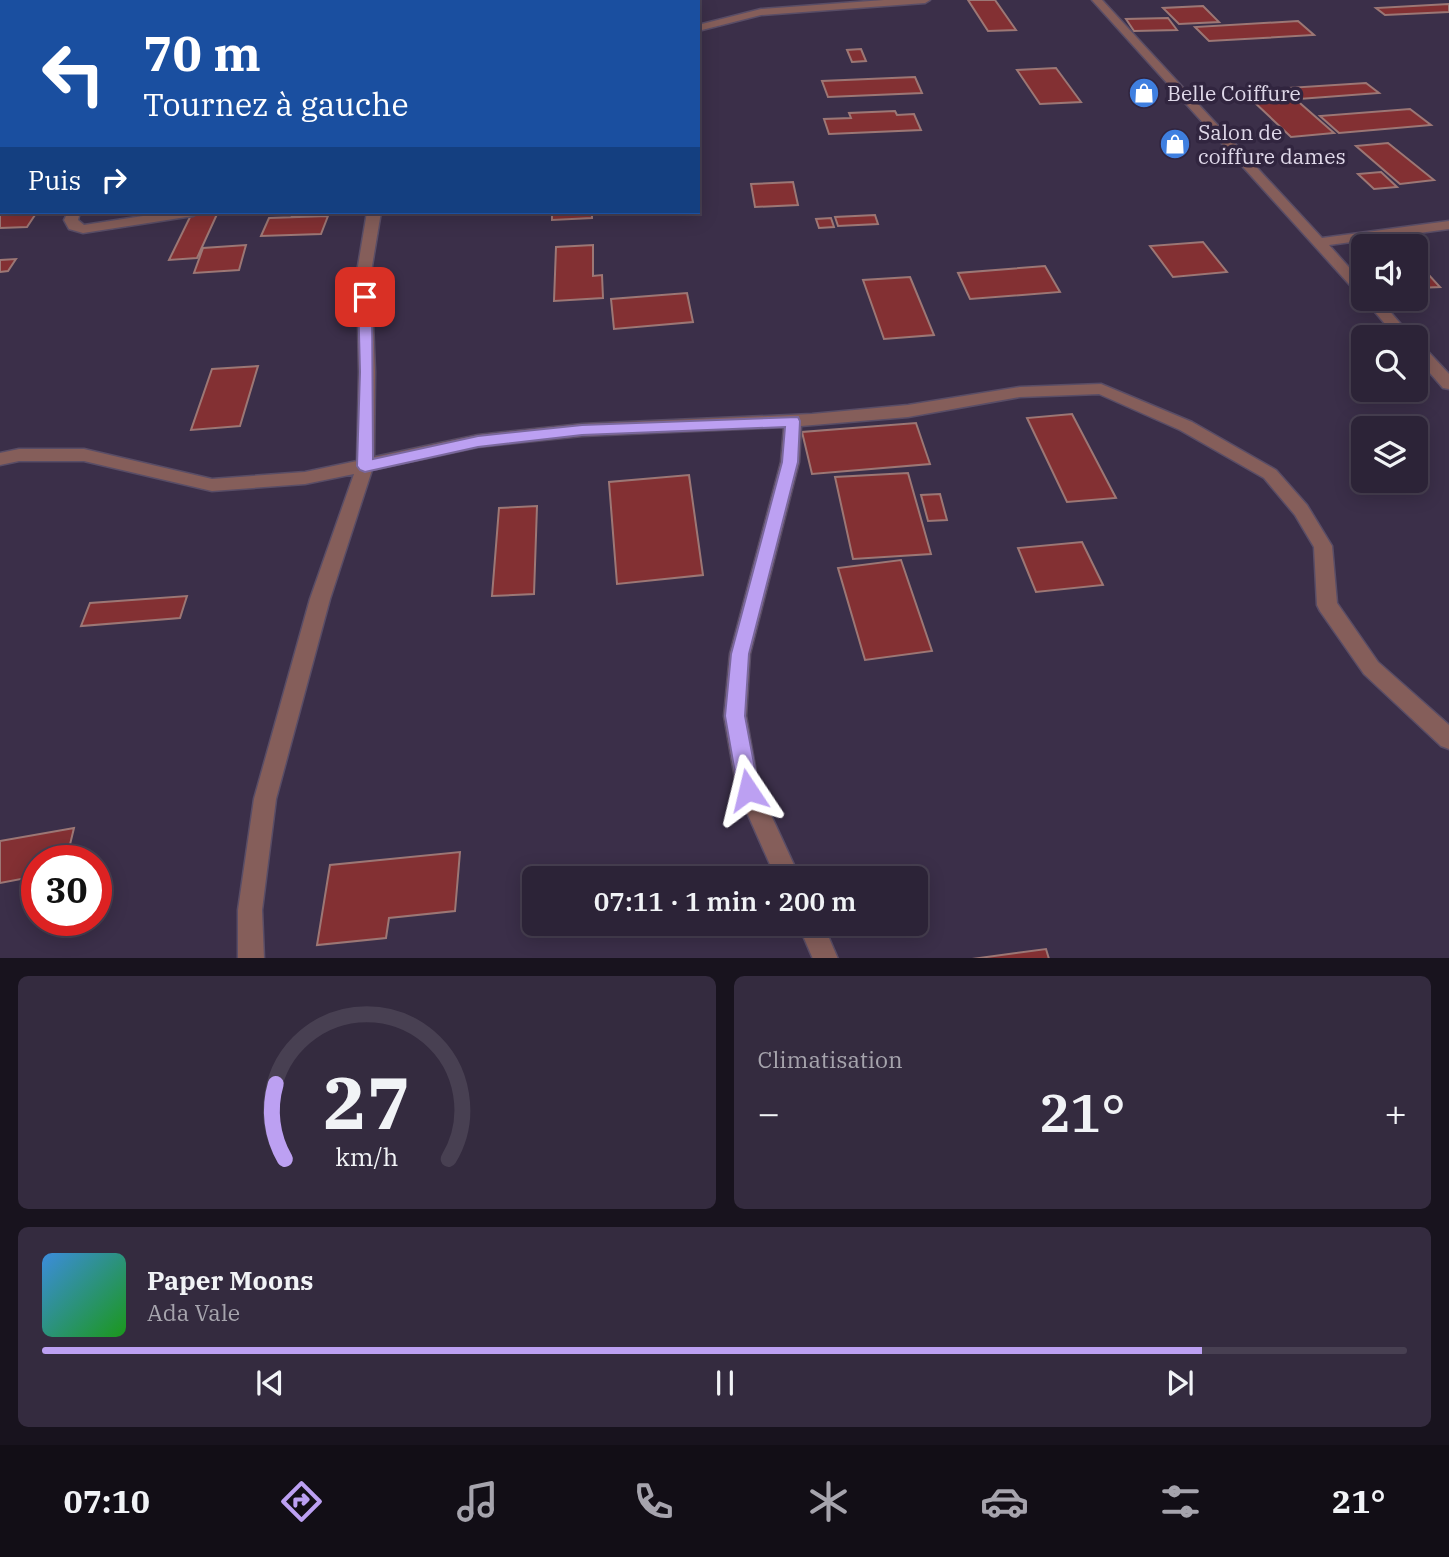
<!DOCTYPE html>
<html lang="fr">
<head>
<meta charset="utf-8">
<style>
  :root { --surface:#2c2337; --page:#342b3f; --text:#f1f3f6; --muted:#a6a4ad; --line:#484052; --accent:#bca0f2 }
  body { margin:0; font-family:"IBM Plex Serif",serif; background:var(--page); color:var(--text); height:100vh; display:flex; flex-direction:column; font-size:26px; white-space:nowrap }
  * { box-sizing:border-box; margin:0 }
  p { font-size:23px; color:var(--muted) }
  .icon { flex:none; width:38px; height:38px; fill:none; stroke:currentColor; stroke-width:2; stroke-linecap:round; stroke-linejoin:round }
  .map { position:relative; height:958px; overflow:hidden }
  .sheet { display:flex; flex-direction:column; gap:18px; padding:18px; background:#18131e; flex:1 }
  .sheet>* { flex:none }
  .banner { position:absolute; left:0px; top:0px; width:700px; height:214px; box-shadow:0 4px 18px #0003,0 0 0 2px var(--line); background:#1a4fa0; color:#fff; overflow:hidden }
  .buttons { position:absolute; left:1351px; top:234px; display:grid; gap:14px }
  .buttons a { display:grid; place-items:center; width:77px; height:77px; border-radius:10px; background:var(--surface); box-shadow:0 4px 18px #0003,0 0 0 2px var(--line); font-size:35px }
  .speed { position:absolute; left:21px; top:845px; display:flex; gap:14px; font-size:35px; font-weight:700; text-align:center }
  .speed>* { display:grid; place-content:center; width:91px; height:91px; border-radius:50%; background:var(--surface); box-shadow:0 4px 18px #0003,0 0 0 2px var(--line); line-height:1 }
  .speed .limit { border:10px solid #d22; background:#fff; color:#111 }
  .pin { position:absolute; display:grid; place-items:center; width:60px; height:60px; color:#fff; margin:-30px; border-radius:14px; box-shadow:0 4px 10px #0006 }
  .me { position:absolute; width:77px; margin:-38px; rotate:350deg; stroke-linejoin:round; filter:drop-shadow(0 0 5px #0008) }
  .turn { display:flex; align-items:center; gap:24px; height:147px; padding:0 28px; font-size:32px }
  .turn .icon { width:91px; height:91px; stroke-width:2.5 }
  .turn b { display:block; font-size:49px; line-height:60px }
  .then { display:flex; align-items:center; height:66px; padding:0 28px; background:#0003; gap:14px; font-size:26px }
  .big { font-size:52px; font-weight:600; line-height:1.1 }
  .sheet .widget { flex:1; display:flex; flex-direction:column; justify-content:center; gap:10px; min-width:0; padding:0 24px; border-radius:10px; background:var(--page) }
  .sheet .dial { align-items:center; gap:0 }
  .dial svg { height:182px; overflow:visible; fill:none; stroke:var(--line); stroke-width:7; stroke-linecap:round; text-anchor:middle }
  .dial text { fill:var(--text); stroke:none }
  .song { display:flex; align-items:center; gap:21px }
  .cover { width:84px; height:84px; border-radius:10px; background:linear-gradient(135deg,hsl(210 70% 55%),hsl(120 70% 35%)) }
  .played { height:7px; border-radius:4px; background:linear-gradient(90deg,var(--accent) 85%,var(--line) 85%) }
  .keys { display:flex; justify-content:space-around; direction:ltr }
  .heat { display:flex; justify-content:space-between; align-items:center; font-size:38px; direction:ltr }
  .sheet .tiles { flex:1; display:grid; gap:18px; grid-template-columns:1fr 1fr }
  .widget:last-child { grid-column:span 2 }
  .trip { position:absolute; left:522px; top:866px; width:406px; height:70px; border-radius:10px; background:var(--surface); box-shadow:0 4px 18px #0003,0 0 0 2px var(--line); font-weight:600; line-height:70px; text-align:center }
  .dock { display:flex; height:112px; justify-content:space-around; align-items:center; background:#120e16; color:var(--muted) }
  .dock .icon { width:49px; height:49px }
  .dock .selected { color:var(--accent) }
  .dock b { font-size:32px; color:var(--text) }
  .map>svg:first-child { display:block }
  .building { fill:#833033; stroke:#9c7775; stroke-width:2 }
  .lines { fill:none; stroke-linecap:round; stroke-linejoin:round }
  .street-casing { stroke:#594d66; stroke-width:3 }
  .street { fill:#855e5a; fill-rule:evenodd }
  .route { fill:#bca0f2; stroke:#7a689d; stroke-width:2 }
  .labels { text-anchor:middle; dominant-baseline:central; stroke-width:7; stroke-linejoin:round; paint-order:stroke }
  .far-poi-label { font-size:21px; fill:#dfd8e9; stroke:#31253f; text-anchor:start }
</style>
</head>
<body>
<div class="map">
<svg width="1449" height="959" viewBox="0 0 1449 959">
  <rect width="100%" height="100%" fill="#3b2f49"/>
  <path class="building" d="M 968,0 L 995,0 L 1016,30 L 988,31 Z
    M 1449,4 L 1449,12 L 1385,15 L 1376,8 Z
    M 1203,6 L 1219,22 L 1179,24 L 1163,8 Z
    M 1168,18 L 1177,30 L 1134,31 L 1126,19 Z
    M 1298,21 L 1314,35 L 1209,41 L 1195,27 Z
    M 861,49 L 866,61 L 852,62 L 847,50 Z
    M 1056,68 L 1081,102 L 1040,104 L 1017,70 Z
    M 915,77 L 922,93 L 828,97 L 822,81 Z
    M 1366,83 L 1379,93 L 1299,99 L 1287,88 Z
    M 1293,97 L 1334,133 L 1291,137 L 1252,100 Z
    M 1410,109 L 1431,125 L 1339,133 L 1320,116 Z
    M 895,111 L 897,115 L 914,114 L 921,130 L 829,134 L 824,119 L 851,118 L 849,113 Z
    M 1388,143 L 1434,180 L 1400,184 L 1356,146 Z
    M 1381,172 L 1397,187 L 1374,189 L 1358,174 Z
    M 793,182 L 798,205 L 755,207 L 751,184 Z
    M 37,212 L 27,227 L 0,228 L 0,213 Z
    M 218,212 L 197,258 L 169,260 L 192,213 Z
    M 294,212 L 328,212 L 327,215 L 292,216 Z
    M 552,212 L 592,212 L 592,218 L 552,220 Z
    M 875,215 L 878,224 L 838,226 L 835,217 Z
    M 328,216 L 321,234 L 261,236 L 269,218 Z
    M 831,218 L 834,227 L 819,228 L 816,219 Z
    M 1203,242 L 1227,272 L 1173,277 L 1150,246 Z
    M 246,245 L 239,270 L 194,273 L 203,248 Z
    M 593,245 L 593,276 L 602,275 L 603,298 L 554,301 L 556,247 Z
    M 16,259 L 8,271 L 0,272 L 0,260 Z
    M 1416,262 L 1417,262 L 1440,287 L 1416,288 Z
    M 1045,266 L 1060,292 L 970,299 L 958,273 Z
    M 910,277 L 934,335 L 884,339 L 863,280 Z
    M 687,293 L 693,322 L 614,329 L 611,299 Z
    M 258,366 L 240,426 L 191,430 L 212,369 Z
    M 1072,414 L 1116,498 L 1067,502 L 1027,418 Z
    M 916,423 L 930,464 L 812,474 L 802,432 Z
    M 908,473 L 931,554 L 853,559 L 835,477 Z
    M 689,475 L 703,575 L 617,584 L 609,482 Z
    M 940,494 L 947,520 L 928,521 L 921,495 Z
    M 537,506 L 534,594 L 492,596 L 499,508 Z
    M 1082,542 L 1103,585 L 1036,592 L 1018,548 Z
    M 901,560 L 932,651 L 865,660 L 838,568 Z
    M 187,596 L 180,618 L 81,626 L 90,603 Z
    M 74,828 L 66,861 L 37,861 L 37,876 L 0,883 L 0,841 Z
    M 460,852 L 455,911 L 389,918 L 386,938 L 317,945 L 330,865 Z
    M 1046,949 L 1049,959 L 972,959 Z"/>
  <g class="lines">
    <g class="street-casing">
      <path id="street" d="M 185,0 L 195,0 L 184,2 Z
        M 424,0 L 436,0 L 437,2 L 425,2 Z
        M 884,0 L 930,0 L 925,3 L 761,15 L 698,31 L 698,25 L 761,9 Z
        M 1092,0 L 1102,0 L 1322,238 L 1449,221 L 1449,229 L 1329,245 L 1363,283 L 1363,295 L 1358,294 Z
        M 0,54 L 2,54 L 0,61 Z
        M 68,212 L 80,212 L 78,220 L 84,225 L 169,212 L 200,212 L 193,216 L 83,233 L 69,229 L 64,220 Z
        M 367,212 L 381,212 L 371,272 L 375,372 L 374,457 L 478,435 L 582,424 L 812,414 L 908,405 L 1020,387 L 1101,384 L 1192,422 L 1276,470 L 1307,505 L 1332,546 L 1337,603 L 1378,662 L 1449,725 L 1449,749 L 1441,746 L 1364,674 L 1320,611 L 1317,605 L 1314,547 L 1295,515 L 1264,478 L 1180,430 L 1099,394 L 1020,397 L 908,417 L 801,426 L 799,462 L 750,654 L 746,716 L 759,789 L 800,878 L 776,878 L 737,790 L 724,716 L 730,654 L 781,462 L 784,427 L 582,436 L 478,447 L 372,470 L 330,599 L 276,799 L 262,910 L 264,959 L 238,959 L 238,910 L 254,799 L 310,599 L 354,474 L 305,484 L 212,491 L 84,461 L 19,461 L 0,465 L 0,453 L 19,449 L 84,449 L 212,479 L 305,472 L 357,461 L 359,372 L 357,272 Z
        M 1364,299 L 1379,299 L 1413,338 L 1397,338 Z
        M 1416,343 L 1421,344 L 1449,374 L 1449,389 L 1443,388 L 1416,357 Z
        M 798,924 L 823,924 L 838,959 L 813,959 Z"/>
    </g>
    <use href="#street" class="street"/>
  </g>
  <path class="route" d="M 365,293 L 372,297 L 373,459 L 478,436 L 582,425 L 798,417 L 800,421 L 798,462 L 749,654 L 745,716 L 759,790 L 756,797 L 748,800 L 741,797 L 738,790 L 725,716 L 731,654 L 782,462 L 785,427 L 582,435 L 478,447 L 365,472 L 360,470 L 357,466 L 360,372 L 358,297 Z"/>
  <defs>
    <g id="shop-disc" transform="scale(1.575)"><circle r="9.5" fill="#3f7fe0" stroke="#31253f"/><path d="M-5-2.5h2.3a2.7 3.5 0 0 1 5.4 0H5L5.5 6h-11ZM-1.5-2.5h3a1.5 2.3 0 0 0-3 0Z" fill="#fff"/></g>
  </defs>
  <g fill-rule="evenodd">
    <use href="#shop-disc" x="1144" y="93"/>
    <use href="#shop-disc" x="1175" y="144"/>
  </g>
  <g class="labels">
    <g class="far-poi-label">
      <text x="1167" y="93">Belle Coiffure</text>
      <text x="1198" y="132">Salon de<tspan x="1198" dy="24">coiffure dames</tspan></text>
    </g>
  </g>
</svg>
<div class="buttons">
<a><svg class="icon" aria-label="sound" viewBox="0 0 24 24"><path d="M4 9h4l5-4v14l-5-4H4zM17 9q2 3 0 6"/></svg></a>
<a><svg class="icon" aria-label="search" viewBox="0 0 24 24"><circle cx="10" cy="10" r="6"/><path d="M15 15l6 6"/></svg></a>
<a><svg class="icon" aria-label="layers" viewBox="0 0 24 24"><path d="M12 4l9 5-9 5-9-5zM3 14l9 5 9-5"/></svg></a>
</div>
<div class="speed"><div class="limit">30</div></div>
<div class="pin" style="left:365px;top:297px;background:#d93025"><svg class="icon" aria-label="arrive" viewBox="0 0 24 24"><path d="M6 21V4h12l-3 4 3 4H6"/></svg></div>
<svg class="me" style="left:748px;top:790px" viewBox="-20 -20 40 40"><path d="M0-17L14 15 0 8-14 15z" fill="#bca0f2" stroke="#fff" stroke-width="4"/></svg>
<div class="trip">07:11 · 1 min · 200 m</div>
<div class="banner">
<div class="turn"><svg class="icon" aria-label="left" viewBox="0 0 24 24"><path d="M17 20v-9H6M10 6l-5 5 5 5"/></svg><div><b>70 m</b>Tournez à gauche</div></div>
<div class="then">Puis<svg class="icon" aria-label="right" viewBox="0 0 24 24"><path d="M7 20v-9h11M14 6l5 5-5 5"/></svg></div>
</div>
</div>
<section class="sheet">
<div class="tiles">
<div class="widget dial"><svg viewBox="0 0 100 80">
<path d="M14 69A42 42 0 1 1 86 69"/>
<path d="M14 69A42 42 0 0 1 10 36" stroke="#bca0f2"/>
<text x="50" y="56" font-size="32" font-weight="700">27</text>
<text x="50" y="72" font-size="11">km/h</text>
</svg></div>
<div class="widget"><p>Climatisation</p>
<div class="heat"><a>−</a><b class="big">21°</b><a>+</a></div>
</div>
<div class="widget">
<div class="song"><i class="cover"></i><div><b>Paper Moons</b><p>Ada Vale</p></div></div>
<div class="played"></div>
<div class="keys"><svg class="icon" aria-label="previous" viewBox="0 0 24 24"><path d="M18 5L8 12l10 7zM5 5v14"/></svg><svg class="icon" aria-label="pause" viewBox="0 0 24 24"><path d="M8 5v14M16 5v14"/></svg><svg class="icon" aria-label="next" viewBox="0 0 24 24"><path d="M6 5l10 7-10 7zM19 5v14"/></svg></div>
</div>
</div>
</section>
<nav class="dock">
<b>07:10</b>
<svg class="icon selected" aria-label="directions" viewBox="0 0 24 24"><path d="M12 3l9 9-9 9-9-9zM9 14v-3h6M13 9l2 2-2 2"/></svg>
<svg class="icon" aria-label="music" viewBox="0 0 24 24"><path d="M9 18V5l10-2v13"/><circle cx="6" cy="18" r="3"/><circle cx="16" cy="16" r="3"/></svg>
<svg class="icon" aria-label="phone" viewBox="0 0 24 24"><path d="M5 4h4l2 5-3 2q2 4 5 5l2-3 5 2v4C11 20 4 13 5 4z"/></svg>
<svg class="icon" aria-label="climate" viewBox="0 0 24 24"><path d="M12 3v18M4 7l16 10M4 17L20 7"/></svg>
<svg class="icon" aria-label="car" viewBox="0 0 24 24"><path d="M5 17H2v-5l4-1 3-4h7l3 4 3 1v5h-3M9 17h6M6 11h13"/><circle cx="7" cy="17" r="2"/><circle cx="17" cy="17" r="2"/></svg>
<svg class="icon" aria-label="filters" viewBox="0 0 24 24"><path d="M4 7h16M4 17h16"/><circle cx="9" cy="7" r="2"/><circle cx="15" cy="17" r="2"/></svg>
<b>21°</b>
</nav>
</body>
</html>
